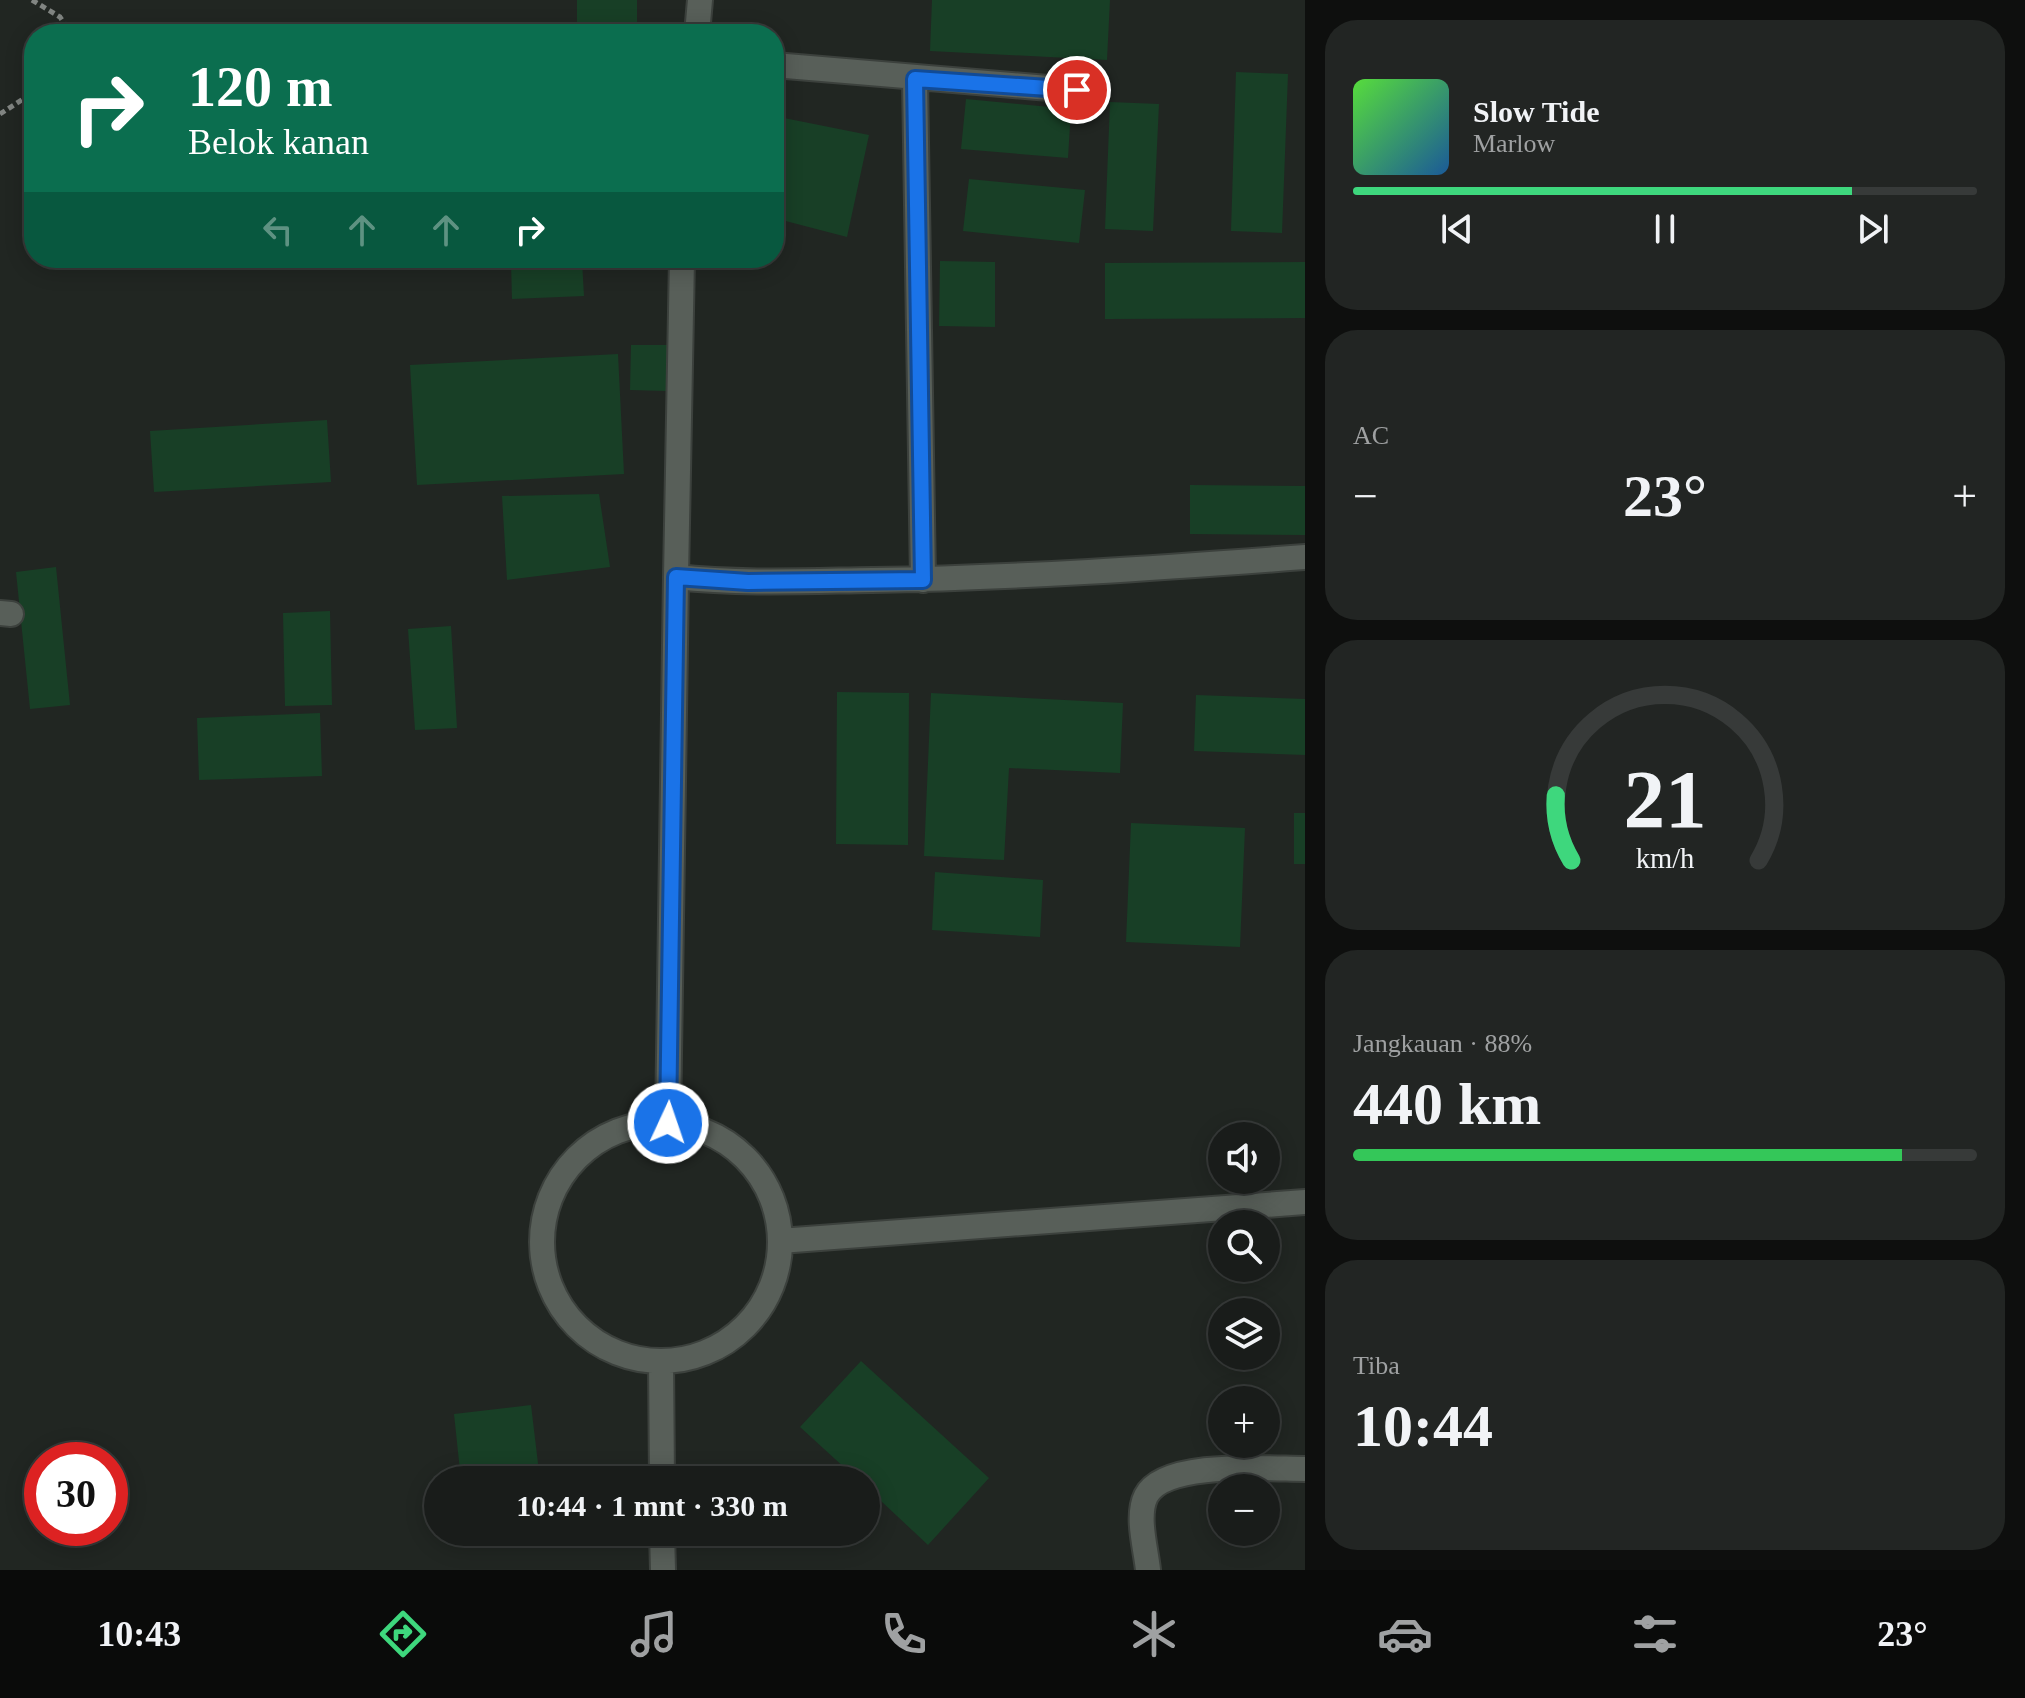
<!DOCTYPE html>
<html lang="id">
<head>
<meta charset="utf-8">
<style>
  :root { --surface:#191c1a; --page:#222523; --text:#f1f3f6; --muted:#9fa1a2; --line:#373a39; --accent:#3ed77d }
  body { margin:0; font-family:"Times New Roman",serif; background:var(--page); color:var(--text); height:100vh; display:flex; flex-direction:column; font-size:30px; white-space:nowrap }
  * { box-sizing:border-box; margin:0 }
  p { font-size:26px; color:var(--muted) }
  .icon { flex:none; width:44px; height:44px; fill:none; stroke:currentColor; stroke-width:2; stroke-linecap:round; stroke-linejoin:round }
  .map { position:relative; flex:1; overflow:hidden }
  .drawer { display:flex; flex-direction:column; gap:20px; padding:20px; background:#0e0f0e; width:720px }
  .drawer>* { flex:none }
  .guide { position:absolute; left:24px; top:24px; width:760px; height:244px; border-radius:32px; box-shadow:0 4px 20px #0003,0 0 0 2px var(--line); background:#0b6e4f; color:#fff; overflow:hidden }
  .buttons { position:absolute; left:1208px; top:1122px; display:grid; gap:16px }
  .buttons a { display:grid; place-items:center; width:72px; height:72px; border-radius:50%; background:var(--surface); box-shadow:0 4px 20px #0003,0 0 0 2px var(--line); font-size:40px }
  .speed { position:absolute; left:24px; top:1442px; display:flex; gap:16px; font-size:40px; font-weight:700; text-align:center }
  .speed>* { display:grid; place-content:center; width:104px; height:104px; border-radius:50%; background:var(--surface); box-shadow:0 4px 20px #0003,0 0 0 2px var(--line); line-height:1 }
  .speed .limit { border:12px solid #d22; background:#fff; color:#111 }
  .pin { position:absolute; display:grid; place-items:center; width:68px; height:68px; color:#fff; margin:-34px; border:4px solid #fff; border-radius:50%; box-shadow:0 2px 8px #0007 }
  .me { position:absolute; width:88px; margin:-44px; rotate:3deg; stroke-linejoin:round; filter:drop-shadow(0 0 6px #0008) }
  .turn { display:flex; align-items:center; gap:28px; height:168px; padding:0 32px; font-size:36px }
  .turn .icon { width:104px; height:104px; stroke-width:2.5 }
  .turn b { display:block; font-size:56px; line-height:68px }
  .lanes { display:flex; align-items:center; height:76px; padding:0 32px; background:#0003; justify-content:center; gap:40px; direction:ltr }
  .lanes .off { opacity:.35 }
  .big { font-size:60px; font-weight:800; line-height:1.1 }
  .drawer .widget { flex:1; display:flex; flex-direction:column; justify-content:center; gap:12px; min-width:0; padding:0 28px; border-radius:32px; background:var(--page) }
  .drawer .dial { align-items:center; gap:0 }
  .dial svg { height:208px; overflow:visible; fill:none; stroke:var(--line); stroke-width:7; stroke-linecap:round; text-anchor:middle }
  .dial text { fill:var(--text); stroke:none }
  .song { display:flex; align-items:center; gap:24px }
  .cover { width:96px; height:96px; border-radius:12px; background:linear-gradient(135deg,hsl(110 70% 55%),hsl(210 70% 35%)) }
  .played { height:8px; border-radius:4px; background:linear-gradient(90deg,var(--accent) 80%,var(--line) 80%) }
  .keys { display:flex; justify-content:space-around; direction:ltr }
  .heat { display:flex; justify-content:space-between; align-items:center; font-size:44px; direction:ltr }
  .charge { height:12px; border-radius:6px; background:linear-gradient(90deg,#34c759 88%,var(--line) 0) }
  .trip { position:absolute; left:424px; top:1466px; width:456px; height:80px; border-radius:40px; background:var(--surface); box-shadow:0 4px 20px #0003,0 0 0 2px var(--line); font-weight:800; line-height:80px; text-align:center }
  .menu { display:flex; height:128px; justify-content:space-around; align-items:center; background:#0a0b0a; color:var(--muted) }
  .menu .icon { width:56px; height:56px }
  .menu .selected { color:var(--accent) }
  .menu b { font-size:36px; color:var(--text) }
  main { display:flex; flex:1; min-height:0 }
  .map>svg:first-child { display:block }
  .building { fill:#183f26 }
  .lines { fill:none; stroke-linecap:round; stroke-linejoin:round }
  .minor-casing { stroke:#3c413d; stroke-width:28 }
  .path { stroke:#818582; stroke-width:5; stroke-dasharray:6 4; stroke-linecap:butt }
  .minor { stroke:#585f59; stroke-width:24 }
  .route-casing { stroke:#114b97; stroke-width:20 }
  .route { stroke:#1a73e8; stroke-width:14 }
</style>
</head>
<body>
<main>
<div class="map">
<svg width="1305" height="1570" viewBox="0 0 1305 1570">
  <rect width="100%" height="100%" fill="#212622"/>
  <path class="building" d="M 577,0 L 637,0 L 637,34 L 577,34 Z
    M 932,0 L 1110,0 L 1107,60 L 930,51 Z
    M 1236,72 L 1288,74 L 1282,233 L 1231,231 Z
    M 966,99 L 1071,109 L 1068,158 L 961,149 Z
    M 1110,102 L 1159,104 L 1153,231 L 1105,229 Z
    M 774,116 L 869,135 L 847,237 L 774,218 Z
    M 969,179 L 1085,190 L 1079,243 L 963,231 Z
    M 582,260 L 584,296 L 512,299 L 511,263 Z
    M 940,261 L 995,262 L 995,327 L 939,326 Z
    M 1305,262 L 1305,318 L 1105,319 L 1105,263 Z
    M 631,345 L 668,345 L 667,391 L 630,390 Z
    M 618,354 L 624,474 L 417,485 L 410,365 Z
    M 327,420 L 331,482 L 154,492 L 150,431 Z
    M 1190,485 L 1305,486 L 1305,535 L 1190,534 Z
    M 599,494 L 610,567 L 507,580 L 502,496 Z
    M 56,567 L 70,705 L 30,709 L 16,572 Z
    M 330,611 L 332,705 L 285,706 L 283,613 Z
    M 451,626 L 457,728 L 415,730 L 408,629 Z
    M 837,692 L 909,693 L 908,845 L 836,844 Z
    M 931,693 L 1123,703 L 1120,773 L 1009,768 L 1004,860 L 924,856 Z
    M 1196,695 L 1305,699 L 1305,755 L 1194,751 Z
    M 320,713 L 322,776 L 199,780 L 197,718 Z
    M 1294,813 L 1305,813 L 1305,864 L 1294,864 Z
    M 1131,823 L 1245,828 L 1240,947 L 1126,942 Z
    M 935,872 L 1043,880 L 1040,937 L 932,930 Z
    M 861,1361 L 989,1478 L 928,1545 L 866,1487 L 866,1480 L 858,1480 L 800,1427 Z
    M 531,1405 L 540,1480 L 461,1480 L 454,1414 Z"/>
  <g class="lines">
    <g class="minor-casing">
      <path id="minor" d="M 697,34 L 700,0
        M 774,65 L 1096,92
        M 915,79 L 923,580
        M 682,258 L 676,577 C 741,584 806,581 872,580 C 1016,578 1161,568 1305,557
        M 0,613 L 11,614
        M 668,1123 L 676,577
        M542 1242a119 119 0 1 1 238 0a119 119 0 1 1-238 0Z
        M 780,1241 L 1305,1202
        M 661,1361 L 662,1480
        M 662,1532 L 663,1570
        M 1148,1570 C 1146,1549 1136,1516 1146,1496 C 1164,1460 1269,1469 1305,1469"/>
    </g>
    <path class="path" d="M 32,0 L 60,17 L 71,34
      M 0,114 L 34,92"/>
    <use href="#minor" class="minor"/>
  </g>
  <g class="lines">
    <g class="route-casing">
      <path id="route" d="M 668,1123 L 676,577 L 748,582 L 923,580 L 915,79 L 1077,90"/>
    </g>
    <use href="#route" class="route"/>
  </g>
</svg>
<div class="buttons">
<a><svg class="icon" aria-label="sound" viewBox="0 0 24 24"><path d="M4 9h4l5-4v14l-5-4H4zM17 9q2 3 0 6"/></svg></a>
<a><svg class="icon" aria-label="search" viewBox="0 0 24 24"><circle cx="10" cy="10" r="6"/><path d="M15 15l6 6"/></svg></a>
<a><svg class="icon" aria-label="layers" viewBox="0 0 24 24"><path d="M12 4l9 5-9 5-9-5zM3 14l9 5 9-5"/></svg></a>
<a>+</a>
<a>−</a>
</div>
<div class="speed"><div class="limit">30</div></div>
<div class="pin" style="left:1077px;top:90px;background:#d93025"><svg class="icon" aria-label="arrive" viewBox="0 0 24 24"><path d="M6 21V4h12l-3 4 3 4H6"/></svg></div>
<svg class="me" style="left:668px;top:1123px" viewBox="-20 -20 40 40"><circle r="17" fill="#1a73e8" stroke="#fff" stroke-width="3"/><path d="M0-11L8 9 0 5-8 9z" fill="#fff"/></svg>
<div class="trip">10:44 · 1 mnt · 330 m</div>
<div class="guide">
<div class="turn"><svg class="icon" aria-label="right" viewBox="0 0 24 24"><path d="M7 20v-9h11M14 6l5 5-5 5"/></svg><div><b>120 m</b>Belok kanan</div></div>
<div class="lanes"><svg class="icon off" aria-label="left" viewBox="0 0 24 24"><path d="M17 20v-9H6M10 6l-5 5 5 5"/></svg><svg class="icon off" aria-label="ahead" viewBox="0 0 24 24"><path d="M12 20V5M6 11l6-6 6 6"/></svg><svg class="icon off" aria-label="ahead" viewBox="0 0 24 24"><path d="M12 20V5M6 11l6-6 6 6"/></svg><svg class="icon" aria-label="right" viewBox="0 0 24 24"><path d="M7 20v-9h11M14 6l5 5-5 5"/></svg></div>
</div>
</div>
<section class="drawer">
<div class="widget">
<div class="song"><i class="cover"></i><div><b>Slow Tide</b><p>Marlow</p></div></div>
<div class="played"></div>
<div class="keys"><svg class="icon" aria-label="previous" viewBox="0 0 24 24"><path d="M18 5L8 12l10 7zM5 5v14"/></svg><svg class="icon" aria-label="pause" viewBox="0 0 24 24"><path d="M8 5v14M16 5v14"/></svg><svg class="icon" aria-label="next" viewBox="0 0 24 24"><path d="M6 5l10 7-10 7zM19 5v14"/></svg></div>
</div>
<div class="widget"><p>AC</p>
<div class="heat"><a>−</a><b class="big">23°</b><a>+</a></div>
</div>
<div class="widget dial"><svg viewBox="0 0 100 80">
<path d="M14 69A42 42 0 1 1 86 69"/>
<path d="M14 69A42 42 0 0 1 8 44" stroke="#3ed77d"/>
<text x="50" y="56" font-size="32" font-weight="700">21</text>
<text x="50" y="72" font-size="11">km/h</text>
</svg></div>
<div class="widget"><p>Jangkauan · 88%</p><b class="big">440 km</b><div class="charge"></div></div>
<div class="widget"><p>Tiba</p><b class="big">10:44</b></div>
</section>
</main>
<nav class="menu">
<b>10:43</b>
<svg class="icon selected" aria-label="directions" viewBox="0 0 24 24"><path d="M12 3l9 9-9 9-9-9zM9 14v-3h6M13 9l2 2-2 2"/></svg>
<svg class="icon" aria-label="music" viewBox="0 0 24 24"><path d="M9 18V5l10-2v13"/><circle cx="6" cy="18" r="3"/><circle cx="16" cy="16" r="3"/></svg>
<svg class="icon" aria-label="phone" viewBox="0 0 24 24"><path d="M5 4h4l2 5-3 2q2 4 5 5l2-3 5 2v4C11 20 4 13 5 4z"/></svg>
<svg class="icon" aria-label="climate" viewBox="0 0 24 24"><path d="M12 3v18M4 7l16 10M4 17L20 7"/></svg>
<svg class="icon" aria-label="car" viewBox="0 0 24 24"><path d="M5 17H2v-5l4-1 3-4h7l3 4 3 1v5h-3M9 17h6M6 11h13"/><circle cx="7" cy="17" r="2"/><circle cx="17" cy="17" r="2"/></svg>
<svg class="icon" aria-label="filters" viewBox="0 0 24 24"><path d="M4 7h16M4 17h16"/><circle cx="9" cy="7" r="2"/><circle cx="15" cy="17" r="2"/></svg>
<b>23°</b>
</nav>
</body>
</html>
